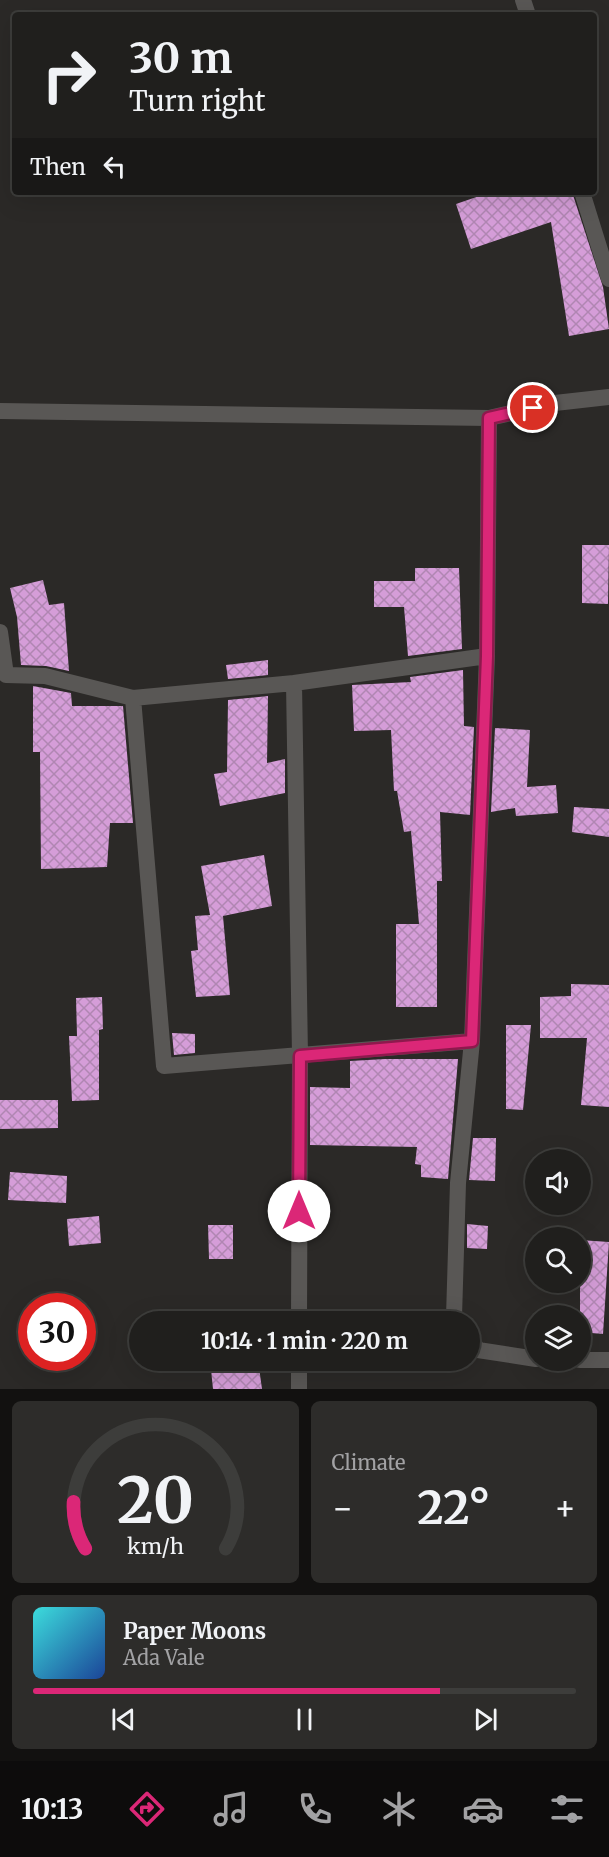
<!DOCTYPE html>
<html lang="en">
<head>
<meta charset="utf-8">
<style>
  :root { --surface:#201f1d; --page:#2d2c2a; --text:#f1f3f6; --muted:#a2a2a4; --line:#3d3d3b; --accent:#db2777 }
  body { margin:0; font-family:Merriweather,serif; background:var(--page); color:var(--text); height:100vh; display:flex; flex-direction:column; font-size:22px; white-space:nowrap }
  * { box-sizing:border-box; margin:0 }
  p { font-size:20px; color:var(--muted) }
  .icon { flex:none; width:33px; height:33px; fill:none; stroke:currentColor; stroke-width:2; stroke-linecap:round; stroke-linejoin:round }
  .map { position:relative; height:1389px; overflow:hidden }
  .drawer { display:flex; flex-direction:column; gap:12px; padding:12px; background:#121110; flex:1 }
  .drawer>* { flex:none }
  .banner { position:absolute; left:12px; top:12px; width:585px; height:183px; border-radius:6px; box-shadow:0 6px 24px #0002,0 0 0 2px var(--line); background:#201f1d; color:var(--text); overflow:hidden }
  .buttons { position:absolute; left:525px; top:1149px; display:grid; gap:12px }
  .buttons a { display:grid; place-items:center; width:66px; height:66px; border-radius:50%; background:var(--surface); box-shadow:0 6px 24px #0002,0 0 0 2px var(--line); font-size:30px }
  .speed { position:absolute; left:18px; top:1293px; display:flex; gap:12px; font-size:30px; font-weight:700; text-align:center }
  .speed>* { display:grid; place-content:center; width:78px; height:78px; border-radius:50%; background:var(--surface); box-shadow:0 6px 24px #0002,0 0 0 2px var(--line); line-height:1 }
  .speed .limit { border:9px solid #d22; background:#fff; color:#111 }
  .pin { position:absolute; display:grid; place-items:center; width:51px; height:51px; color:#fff; margin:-26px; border:3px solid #fff; border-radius:50%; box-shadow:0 2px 6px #0007 }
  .me { position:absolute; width:66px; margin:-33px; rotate:0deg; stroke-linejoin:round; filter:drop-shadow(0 0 4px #0008) }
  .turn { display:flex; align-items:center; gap:21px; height:126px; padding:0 18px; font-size:27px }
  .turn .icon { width:78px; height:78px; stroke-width:2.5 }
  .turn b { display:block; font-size:42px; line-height:51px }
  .then { display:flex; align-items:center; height:57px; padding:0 18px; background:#0003; gap:12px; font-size:22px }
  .big { font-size:45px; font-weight:700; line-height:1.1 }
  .drawer .card { flex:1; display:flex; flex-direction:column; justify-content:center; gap:9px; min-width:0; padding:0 21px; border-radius:9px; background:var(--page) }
  .drawer .dial { align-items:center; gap:0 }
  .dial svg { height:156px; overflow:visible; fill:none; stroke:var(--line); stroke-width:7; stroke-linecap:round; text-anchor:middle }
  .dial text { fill:var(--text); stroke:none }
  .song { display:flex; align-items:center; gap:18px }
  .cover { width:72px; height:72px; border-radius:9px; background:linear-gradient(135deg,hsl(180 70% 55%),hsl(220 70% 35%)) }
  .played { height:6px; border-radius:3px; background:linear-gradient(90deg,var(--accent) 75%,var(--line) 75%) }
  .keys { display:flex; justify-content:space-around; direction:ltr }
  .heat { display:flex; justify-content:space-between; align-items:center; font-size:33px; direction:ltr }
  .drawer .tiles { flex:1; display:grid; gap:12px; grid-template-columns:1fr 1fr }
  .card:last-child { grid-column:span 2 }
  .trip { position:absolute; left:129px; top:1311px; width:351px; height:60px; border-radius:30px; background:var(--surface); box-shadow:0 6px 24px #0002,0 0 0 2px var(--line); font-weight:700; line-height:60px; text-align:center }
  .tabs { display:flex; height:96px; justify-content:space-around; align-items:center; background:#0d0c0c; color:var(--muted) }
  .tabs .icon { width:42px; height:42px }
  .tabs .active { color:var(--accent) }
  .tabs b { font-size:27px; color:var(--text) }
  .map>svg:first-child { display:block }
  .building { fill:url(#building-cross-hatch) }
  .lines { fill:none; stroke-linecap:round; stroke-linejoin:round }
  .minor { stroke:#595755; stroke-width:16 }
  .route-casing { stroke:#8e194d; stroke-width:15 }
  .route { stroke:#db2777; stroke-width:10 }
</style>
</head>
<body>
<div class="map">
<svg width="609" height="1389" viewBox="0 0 609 1389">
  <defs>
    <pattern id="building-cross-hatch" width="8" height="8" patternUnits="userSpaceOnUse" patternTransform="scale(1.5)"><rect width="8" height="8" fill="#d59dd8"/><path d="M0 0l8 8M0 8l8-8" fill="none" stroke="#b086b2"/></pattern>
  </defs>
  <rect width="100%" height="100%" fill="#2b2927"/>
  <path class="building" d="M 491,192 L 572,192 L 603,287 L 609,329 L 569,336 L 551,222 L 471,249 L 456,204 Z
    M 582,545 L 609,545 L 608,604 L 582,603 Z
    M 415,568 L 459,568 L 462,649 L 408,656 L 404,607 L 374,607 L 374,581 L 415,581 Z
    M 43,580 L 49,605 L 64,603 L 69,671 L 46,666 L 21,665 L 17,617 L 10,588 Z
    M 268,660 L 268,675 L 228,679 L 226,665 Z
    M 463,670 L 464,726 L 474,727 L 470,815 L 440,812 L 442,881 L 437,881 L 437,1007 L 396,1007 L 396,924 L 419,924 L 411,831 L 404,832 L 397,791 L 394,791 L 391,730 L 354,731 L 352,685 L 411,682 L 410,677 Z
    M 33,686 L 71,693 L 72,706 L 123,706 L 133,823 L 110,823 L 107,867 L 41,869 L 40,752 L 33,752 Z
    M 268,696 L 267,763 L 285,759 L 285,793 L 220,806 L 214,774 L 227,772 L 228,700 Z
    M 495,728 L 530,730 L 527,787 L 556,785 L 558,813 L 516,816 L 515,808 L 491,812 Z
    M 574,807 L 609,809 L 609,837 L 572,832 Z
    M 264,855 L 272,906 L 223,916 L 230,995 L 196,997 L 191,951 L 198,950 L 195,916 L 210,915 L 201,866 Z
    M 571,984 L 609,985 L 609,1107 L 581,1105 L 587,1038 L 540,1038 L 540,997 L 571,996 Z
    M 102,997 L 103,1029 L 99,1030 L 99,1100 L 72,1101 L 69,1036 L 77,1036 L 76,998 Z
    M 506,1025 L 531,1025 L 523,1110 L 506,1109 Z
    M 172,1033 L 195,1034 L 195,1053 L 174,1055 Z
    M 385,1059 L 458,1059 L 448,1179 L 421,1177 L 421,1165 L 415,1164 L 417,1147 L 310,1145 L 310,1087 L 350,1088 L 350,1061 Z
    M 0,1100 L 58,1100 L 58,1128 L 0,1129 Z
    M 473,1138 L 496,1138 L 495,1181 L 469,1180 Z
    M 10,1172 L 67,1176 L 66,1203 L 8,1200 Z
    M 99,1216 L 101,1243 L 69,1246 L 67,1219 Z
    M 467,1224 L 488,1226 L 487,1249 L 467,1248 Z
    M 208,1225 L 233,1225 L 233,1259 L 209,1259 Z
    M 580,1240 L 609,1242 L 603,1334 L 580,1332 Z
    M 210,1360 L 258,1360 L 262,1389 L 213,1389 Z"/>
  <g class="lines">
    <path class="minor" d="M 523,0 L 528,15
      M 582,192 L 609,279
      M 0,411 L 489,418
      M 0,632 L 6,675 L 45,676 L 133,698
      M 294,683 L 133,698 L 164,1066 L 472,1041
      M 299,1322 L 300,1056 L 294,683 L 487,656 L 489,418 L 555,403 L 609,397
      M 458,1322 L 454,1317 L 458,1183 L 472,1041 L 487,656
      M 470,1338 L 478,1350 L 536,1359
      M 580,1360 L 609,1360
      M 299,1389 L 299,1360"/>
  </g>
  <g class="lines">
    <g class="route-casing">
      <path id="route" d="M 299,1211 L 300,1056 L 472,1041 L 487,656 L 489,418 L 533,408"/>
    </g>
    <use href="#route" class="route"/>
  </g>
</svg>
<div class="buttons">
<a><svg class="icon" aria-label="sound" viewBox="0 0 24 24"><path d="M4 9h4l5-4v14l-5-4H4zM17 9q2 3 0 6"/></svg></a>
<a><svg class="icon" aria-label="search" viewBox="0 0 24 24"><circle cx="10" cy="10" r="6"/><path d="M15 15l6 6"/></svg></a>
<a><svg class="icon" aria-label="layers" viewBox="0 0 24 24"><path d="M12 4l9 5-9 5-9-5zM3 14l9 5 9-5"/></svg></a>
</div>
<div class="speed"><div class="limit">30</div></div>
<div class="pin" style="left:533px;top:408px;background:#d93025"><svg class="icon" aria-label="arrive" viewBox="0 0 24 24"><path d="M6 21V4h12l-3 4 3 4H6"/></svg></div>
<svg class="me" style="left:299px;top:1211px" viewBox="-20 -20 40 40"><circle r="19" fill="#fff"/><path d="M0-13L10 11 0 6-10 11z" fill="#db2777"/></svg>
<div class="trip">10:14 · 1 min · 220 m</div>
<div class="banner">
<div class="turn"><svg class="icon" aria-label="right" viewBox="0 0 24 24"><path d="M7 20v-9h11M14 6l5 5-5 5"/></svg><div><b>30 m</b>Turn right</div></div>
<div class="then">Then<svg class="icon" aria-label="left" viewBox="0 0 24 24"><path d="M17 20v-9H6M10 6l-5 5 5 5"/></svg></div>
</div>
</div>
<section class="drawer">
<div class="tiles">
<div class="card dial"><svg viewBox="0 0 100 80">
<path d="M14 69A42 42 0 1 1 86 69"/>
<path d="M14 69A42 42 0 0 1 8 45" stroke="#db2777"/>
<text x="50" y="56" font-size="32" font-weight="700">20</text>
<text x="50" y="72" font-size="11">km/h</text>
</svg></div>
<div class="card"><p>Climate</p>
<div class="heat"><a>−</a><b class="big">22°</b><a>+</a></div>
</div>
<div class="card">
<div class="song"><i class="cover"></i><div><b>Paper Moons</b><p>Ada Vale</p></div></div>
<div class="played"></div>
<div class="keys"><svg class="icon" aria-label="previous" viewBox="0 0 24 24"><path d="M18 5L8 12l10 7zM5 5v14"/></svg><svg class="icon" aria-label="pause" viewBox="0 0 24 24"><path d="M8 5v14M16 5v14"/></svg><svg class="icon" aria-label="next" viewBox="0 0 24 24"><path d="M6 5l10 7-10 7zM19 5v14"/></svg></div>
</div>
</div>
</section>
<nav class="tabs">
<b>10:13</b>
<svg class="icon active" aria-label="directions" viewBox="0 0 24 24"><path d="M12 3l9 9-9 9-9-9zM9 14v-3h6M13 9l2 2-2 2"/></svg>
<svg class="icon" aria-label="music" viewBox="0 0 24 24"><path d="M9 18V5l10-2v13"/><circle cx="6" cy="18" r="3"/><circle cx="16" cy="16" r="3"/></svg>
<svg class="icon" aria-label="phone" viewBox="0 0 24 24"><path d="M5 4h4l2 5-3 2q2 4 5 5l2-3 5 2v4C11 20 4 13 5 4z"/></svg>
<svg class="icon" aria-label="climate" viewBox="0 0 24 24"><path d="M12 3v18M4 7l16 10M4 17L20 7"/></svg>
<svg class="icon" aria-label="car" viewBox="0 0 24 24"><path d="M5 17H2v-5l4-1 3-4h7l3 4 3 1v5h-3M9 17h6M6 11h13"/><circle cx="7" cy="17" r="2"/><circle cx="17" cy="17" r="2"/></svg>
<svg class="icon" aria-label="filters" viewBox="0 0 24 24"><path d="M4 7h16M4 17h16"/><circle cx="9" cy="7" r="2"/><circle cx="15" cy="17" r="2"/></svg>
</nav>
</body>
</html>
